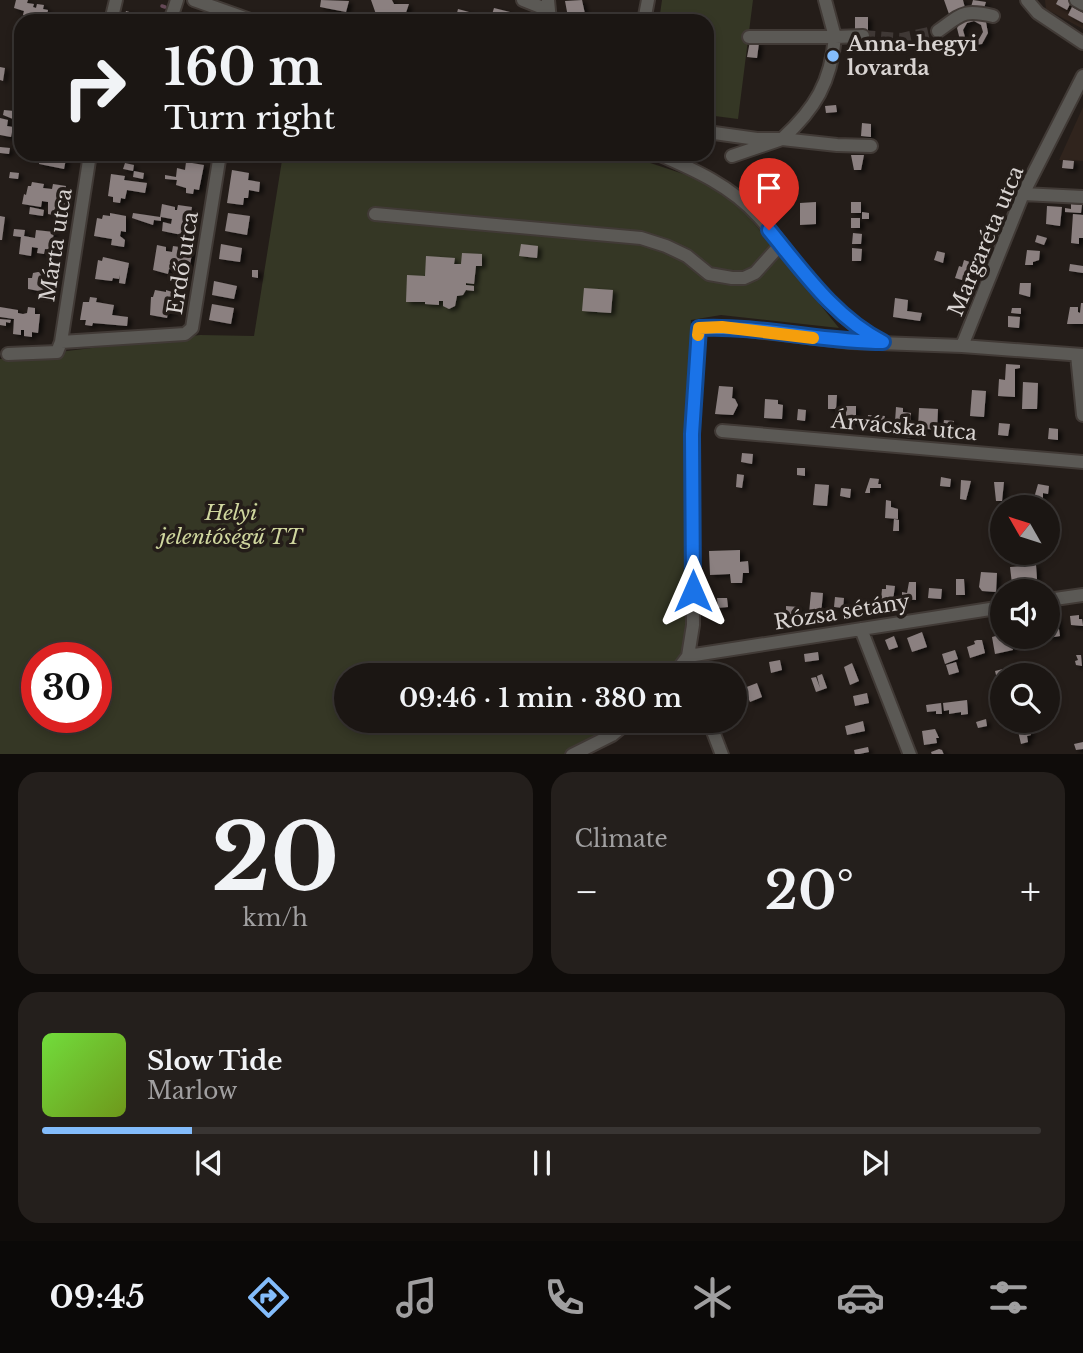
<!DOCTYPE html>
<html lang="en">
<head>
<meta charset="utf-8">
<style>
  :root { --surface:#1b1613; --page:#241f1c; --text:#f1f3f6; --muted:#a09fa0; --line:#393533; --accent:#83bcfb }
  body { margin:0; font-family:"Libre Baskerville",serif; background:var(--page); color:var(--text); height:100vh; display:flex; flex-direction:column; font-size:26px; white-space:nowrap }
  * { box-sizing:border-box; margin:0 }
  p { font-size:23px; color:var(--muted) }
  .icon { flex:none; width:38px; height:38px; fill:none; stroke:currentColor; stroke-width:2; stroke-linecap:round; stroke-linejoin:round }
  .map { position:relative; height:754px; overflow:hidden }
  .details { display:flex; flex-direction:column; gap:18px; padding:18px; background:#0f0c0a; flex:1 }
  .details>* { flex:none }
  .top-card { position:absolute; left:14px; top:14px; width:700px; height:147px; border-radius:21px; box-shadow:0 4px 10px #0003,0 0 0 2px var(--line); background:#1b1613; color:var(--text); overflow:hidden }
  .needle { width:46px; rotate:309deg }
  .controls { position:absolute; left:990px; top:495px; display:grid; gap:14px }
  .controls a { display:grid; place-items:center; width:70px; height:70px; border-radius:50%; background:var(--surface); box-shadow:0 4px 10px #0003,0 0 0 2px var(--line); font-size:35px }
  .speed { position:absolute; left:21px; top:642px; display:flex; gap:14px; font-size:35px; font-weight:700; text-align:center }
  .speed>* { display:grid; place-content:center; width:91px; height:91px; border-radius:50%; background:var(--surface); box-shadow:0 4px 10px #0003,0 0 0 2px var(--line); line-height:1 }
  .speed .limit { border:10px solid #d22; background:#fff; color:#111 }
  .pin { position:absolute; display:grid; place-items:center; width:60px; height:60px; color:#fff; margin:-72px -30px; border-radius:50% 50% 50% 0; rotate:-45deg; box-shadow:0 0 7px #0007 }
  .pin .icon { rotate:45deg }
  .me { position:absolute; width:77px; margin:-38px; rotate:0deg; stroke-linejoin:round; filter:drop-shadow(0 0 5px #0008) }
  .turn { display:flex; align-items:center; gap:24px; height:147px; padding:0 35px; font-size:32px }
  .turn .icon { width:91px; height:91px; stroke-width:2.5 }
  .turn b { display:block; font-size:49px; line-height:60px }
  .big { font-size:52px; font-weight:600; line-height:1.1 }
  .details .tile { flex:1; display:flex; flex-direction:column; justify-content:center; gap:10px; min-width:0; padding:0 24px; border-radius:21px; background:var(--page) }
  .details .dial { align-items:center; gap:0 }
  .dial b { font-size:91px; line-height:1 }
  .song { display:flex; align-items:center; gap:21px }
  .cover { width:84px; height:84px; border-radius:10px; background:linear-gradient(135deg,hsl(100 70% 55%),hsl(80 70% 35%)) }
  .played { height:7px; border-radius:4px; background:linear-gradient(90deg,var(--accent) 15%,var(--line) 15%) }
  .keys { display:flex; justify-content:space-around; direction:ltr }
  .heat { display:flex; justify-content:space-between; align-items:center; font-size:38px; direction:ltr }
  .details .tiles { flex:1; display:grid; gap:18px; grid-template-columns:1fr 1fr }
  .tile:last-child { grid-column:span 2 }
  .trip { position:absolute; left:334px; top:663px; width:413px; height:70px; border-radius:35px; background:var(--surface); box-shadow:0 4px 10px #0003,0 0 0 2px var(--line); font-weight:600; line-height:70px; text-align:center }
  .menu { display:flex; height:112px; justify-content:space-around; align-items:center; background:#0b0908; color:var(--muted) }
  .menu .icon { width:49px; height:49px }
  .menu .on { color:var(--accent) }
  .menu b { font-size:32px; color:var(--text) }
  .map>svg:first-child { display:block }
  .built { fill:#30241d }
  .green { fill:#353725; fill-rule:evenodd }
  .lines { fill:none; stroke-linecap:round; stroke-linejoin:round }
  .stream { stroke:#654957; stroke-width:3.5 }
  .building { fill:#8b8080; fill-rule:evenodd; filter:url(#shadow) }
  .minor-tunnel { stroke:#3f3835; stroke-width:12; stroke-dasharray:12 6; stroke-linecap:butt }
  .minor-casing { stroke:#413a36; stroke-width:16 }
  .minor { stroke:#5b5955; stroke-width:12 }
  .route-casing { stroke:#114b97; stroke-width:18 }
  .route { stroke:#1a73e8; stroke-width:12 }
  .slow { stroke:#f59e0b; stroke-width:12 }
  .poi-dot { fill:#83bcfb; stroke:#241d19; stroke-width:2.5 }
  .labels { text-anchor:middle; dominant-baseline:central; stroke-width:7; stroke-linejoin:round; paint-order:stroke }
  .poi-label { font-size:21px; font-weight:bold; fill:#d8d3d1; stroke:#241d19; text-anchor:start }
  .street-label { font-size:21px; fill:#d8d3d1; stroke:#241d19 }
  .park-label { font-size:21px; font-style:italic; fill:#cfd69e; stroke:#241d19 }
</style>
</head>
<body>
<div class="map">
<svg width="1083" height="755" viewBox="0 0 1083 755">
  <defs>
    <filter id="shadow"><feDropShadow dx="4" dy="2.5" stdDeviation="2" flood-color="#0009"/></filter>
  </defs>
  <rect width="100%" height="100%" fill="#241d19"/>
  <path class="built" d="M 1045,0 L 1083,0 L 1083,29 L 1046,9 Z
    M 1083,107 L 1083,161 L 1059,160 Z"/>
  <path class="green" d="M 662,0 L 753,0 L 738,119 L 707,115 L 707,21 L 659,21 Z
    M 283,154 L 623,154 L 711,183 L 749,217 L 839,328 L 721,315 L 691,320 L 688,656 L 673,675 L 346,676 L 346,721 L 627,721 L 572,755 L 0,754 L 0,359 L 200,335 L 254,336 ZM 37,658 L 96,658 L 96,718 L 37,718 Z"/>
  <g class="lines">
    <path class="stream" d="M 162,6 L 165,7
      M 183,14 L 214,21"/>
  </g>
  <path class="building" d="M 16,0 L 28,0 L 27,3 L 34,4 L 33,7 L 36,8 L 37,4 L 44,5 L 43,9 L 48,10 L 46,20 L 23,15 L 24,11 L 14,8 Z
    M 321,0 L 349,1 L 346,12 L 320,7 Z
    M 371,0 L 392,0 L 394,4 L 409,4 L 403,21 L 388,21 L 377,17 Z
    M 582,0 L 585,14 L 568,17 L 565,1 Z
    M 944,0 L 963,0 L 965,8 L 949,14 Z
    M 973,0 L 986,2 L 983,11 L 971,7 Z
    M 1058,0 L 1068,0 L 1071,2 L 1067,10 L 1056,4 Z
    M 1072,7 L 1083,13 L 1083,23 L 1068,15 Z
    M 494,8 L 510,12 L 508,21 L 490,21 Z
    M 458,9 L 480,15 L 484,18 L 484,21 L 455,21 Z
    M 126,11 L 157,20 L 157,21 L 123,21 Z
    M 855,17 L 868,17 L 868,31 L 855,33 Z
    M 964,18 L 981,18 L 986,22 L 988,33 L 982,44 L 970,46 L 960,40 L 957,28 ZM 974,21 L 981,25 L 983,32 L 979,39 L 971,41 L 965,37 L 963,30 L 967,23 Z
    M 750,41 L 759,43 L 757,58 L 747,57 Z
    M 0,67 L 5,68 L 3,81 L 0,80 Z
    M 836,105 L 837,112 L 826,113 L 825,106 Z
    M 4,110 L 14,111 L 13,119 L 3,115 Z
    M 0,118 L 8,120 L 7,126 L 13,127 L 11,137 L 0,135 Z
    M 862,123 L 871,124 L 871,137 L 861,136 Z
    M 0,147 L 10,148 L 9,154 L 0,153 Z
    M 40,154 L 67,154 L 64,169 L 39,164 Z
    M 239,154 L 255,154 L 254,158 Z
    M 851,155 L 864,155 L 861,170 L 854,170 Z
    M 1063,160 L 1074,161 L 1073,169 L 1062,168 Z
    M 186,162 L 204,165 L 199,190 L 194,189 L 193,194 L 186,193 L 186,188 L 176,185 L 177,180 L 165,179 L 165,175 L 176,177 L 177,168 L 185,170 Z
    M 125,163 L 134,165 L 133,171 L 123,169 Z
    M 232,170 L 249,173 L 248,180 L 260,182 L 259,192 L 249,190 L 248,198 L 244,198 L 243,205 L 227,203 Z
    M 134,171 L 144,173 L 143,179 L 133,177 Z
    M 10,172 L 19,173 L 18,179 L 9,178 Z
    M 111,174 L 125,176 L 124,180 L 147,183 L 145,193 L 127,190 L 125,199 L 121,198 L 120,203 L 113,202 L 113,197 L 108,196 Z
    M 32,182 L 44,184 L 43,188 L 52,189 L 53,184 L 66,186 L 65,192 L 68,193 L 67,202 L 65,211 L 62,210 L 60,216 L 48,214 L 48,202 L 42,201 L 41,207 L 22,204 L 24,194 L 26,195 L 28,186 L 31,186 Z
    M 816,202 L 816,224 L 800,225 L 800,203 Z
    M 851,202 L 861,202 L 861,213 L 851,213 Z
    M 162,204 L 175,207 L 175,210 L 177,210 L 178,205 L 192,207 L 187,236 L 162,231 L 163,222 L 171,224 L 172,219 L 161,217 L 161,221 L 154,220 L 153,225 L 132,218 L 133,213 L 160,217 Z
    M 1071,204 L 1082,205 L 1081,213 L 1065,212 L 1065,208 L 1071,209 Z
    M 1047,206 L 1062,207 L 1060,226 L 1046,224 Z
    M 30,207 L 44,210 L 43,216 L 29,214 Z
    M 862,212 L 869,213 L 869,219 L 862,219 Z
    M 110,213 L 126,216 L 126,232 L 121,231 L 120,236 L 125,240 L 124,247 L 111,245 L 112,239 L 94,236 L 97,218 L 102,219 L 103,215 L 110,216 Z
    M 228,213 L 250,216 L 247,235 L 225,231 Z
    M 1073,214 L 1083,215 L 1083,238 L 1079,238 L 1079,244 L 1071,243 Z
    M 0,216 L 5,217 L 2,240 L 0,240 Z
    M 851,218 L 860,218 L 860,228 L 851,228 Z
    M 14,229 L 25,230 L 24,236 L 35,238 L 36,230 L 54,232 L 51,250 L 45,249 L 44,254 L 37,253 L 38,248 L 32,247 L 31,256 L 19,254 L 21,237 L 13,236 Z
    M 853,233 L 862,234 L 861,244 L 852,244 Z
    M 1037,235 L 1047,238 L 1044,245 L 1035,242 Z
    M 221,244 L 242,248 L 240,262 L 219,259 Z
    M 521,244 L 538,246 L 537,258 L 519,256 Z
    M 157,245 L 166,247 L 166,251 L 172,252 L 173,246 L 193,249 L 190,264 L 188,264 L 185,277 L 173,274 L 174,270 L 169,269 L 168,274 L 153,270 Z
    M 852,248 L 862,249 L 861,261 L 852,261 Z
    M 1027,250 L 1040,251 L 1039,260 L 1033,262 L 1033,265 L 1025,265 Z
    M 937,251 L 945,253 L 943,263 L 934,260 Z
    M 462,253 L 482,254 L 482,266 L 476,266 L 474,284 L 466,283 L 466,285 L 474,286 L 474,291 L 466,290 L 463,295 L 457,296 L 455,306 L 449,309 L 443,306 L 443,301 L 439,301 L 439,305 L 425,304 L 425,302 L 406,302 L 407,275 L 425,276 L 426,256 L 455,258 L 454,264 L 461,264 Z
    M 103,257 L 129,263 L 125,284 L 119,283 L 120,275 L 119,279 L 113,278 L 112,281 L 95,279 L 98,260 L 102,261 Z
    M 964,260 L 976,264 L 969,282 L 955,278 L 959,266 L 962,267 Z
    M 1070,264 L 1083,266 L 1083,273 L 1069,271 Z
    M 252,270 L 258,270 L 258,278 L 252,277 Z
    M 38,272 L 55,275 L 52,293 L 46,292 L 45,297 L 38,296 L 39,291 L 28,289 L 28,278 L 32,278 L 33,273 Z
    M 214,281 L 237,286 L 234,299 L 212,295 Z
    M 1020,283 L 1031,283 L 1030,297 L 1019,294 Z
    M 584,288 L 613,290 L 611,313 L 582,311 Z
    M 155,290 L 166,292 L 166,290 L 178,294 L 175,313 L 168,312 L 167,318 L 150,315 L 151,297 L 153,297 Z
    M 90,297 L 97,298 L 96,302 L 114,305 L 112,315 L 128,317 L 127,326 L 93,323 L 92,326 L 85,325 L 86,320 L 80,320 L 83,302 L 89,302 Z
    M 895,298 L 908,300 L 907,311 L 922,313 L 920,321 L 893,317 Z
    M 1081,303 L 1083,303 L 1083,324 L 1067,324 L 1070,307 L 1078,307 L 1078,312 L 1080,313 Z
    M 212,304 L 234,308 L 231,324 L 209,320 Z
    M 0,307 L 18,310 L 18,313 L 23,314 L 27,313 L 28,307 L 35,308 L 35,314 L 40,314 L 38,333 L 32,332 L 32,337 L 24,336 L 24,330 L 21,330 L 21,335 L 13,334 L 14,319 L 0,317 Z
    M 1012,308 L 1021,308 L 1021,314 L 1011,313 Z
    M 1008,316 L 1020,317 L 1019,328 L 1008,327 Z
    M 0,319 L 11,320 L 10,323 L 6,322 L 6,326 L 0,325 Z
    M 1006,364 L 1020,365 L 1020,368 L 1015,369 L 1015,397 L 998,396 L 999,379 L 1005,380 Z
    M 1023,382 L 1038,383 L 1037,409 L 1022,409 Z
    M 719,386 L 733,387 L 732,398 L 735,399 L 738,405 L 733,415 L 715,414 Z
    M 972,390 L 986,391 L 984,417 L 970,416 Z
    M 828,395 L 837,395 L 836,409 L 828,409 Z
    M 765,399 L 778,400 L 778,404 L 783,405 L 782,419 L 764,418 Z
    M 846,406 L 856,406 L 856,424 L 846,424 Z
    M 896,407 L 903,408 L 903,412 L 911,413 L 910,424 L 895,422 Z
    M 919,408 L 938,409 L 937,430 L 918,428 Z
    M 798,409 L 806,410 L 805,421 L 797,420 Z
    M 868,415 L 885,416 L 884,420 L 889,420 L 889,427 L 867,427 Z
    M 944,420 L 954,421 L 953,429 L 943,429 Z
    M 999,423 L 1010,424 L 1008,436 L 998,435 Z
    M 906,427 L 911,427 L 911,438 L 906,437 Z
    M 1049,428 L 1058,429 L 1058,440 L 1048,439 Z
    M 742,453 L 753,454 L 752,464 L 741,462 Z
    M 797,468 L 805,468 L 805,476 L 797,475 Z
    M 737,474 L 744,475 L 742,488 L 736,487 Z
    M 941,477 L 951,479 L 950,487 L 940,486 Z
    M 870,478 L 879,479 L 878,484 L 881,484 L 881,488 L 870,488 L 870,493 L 865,493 Z
    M 961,480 L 971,481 L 966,500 L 960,499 Z
    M 994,482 L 1004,482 L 1002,501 L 996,501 Z
    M 815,484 L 829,485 L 827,506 L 813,505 Z
    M 1038,484 L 1049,486 L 1048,494 L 1043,493 L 1043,499 L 1034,498 Z
    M 841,488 L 851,489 L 850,498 L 840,496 Z
    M 886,500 L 891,501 L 891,507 L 898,509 L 898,519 L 885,518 Z
    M 894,519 L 899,520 L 899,531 L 893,531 Z
    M 740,550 L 740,562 L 748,561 L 749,573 L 743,573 L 742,583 L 731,583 L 730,574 L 710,575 L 709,551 Z
    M 1036,565 L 1037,579 L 1025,580 L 1026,583 L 1012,584 L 1010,567 Z
    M 981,572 L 997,573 L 996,592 L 982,591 L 979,587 Z
    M 956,579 L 964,579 L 965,595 L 956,595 Z
    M 909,582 L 916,582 L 916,600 L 902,599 L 902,592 L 907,593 Z
    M 886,585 L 895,586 L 893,600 L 881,600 L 882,589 L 886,589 Z
    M 929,588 L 942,589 L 941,599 L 928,598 Z
    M 811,592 L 823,593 L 821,614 L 809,613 Z
    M 835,597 L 844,598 L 843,608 L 834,607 Z
    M 717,598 L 727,598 L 728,607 L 718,608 Z
    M 786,606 L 799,607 L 798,615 L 786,614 Z
    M 1079,615 L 1079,619 L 1082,619 L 1083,626 L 1071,625 L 1070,616 Z
    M 1057,616 L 1060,636 L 1048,638 L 1048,618 Z
    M 922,632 L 927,647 L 912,652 L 907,638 Z
    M 1003,634 L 1003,637 L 1009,637 L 1010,640 L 1013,650 L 995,654 L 992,637 Z
    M 894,636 L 898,647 L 889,650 L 885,640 Z
    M 977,640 L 982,640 L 985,653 L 970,658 L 967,647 L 975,644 L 974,641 Z
    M 955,650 L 958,659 L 945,664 L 942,654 Z
    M 818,652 L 819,660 L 805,662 L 804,654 Z
    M 1076,655 L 1081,655 L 1082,666 L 1076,665 L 1075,661 L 1078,660 Z
    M 780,660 L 782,670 L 771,673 L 769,662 Z
    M 956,662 L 959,672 L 949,675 L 946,665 Z
    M 852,663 L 859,681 L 850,685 L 844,667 Z
    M 725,667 L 728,676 L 712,676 L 711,673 Z
    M 1003,669 L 1003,681 L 998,683 L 995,671 Z
    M 822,674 L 827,688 L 816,692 L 811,678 L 816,677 L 820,688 L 817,676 Z
    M 757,683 L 762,697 L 750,702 L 744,688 Z
    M 867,693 L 869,703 L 855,706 L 853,696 Z
    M 967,700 L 968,714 L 961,715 L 961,712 L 949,714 L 949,710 L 944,711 L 943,703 Z
    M 941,703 L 942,714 L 936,714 L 936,711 L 927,712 L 926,705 Z
    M 986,719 L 987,726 L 978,728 L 976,722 Z
    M 863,721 L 865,731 L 847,735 L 845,726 Z
    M 1029,728 L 1031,735 L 1027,736 L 1028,742 L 1021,744 L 1018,731 Z
    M 935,729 L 939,738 L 936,738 L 937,743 L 924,745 L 922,731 Z
    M 1083,742 L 1083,749 L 1076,750 L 1074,744 Z
    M 868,747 L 869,752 L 855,755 L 854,750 Z
    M 939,749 L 942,750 L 944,755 L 932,755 L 931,752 Z"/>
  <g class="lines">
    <path class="minor-tunnel" d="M 863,36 L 901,39 L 938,31"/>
    <g class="minor-casing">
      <path id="minor" d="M 194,0 L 253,21
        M 523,0 L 548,10
        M 548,0 L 550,21
        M 825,0 L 835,37 L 863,36
        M 1027,0 L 1038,13 L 1083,43
        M 1076,0 L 1083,4
        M 111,21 L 116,0
        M 170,21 L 177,0
        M 644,21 L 648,0
        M 938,31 C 962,14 963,9 993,16
        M 707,132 L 757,139 L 782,139 C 815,109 831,82 835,37 L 749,37
        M 658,154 C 695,170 731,186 759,217 C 796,258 827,315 879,340
        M 732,156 L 782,139 L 837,145 L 871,146
        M 1023,194 L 1083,197
        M 375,214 L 641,238 L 666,246 L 687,256 L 709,274 L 732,278 L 744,278 L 755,273 L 781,244
        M 61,342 L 185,334 L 192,328 L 220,154
        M 962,346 L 1023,194 L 1083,76
        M 8,354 L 57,352 L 61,342 L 90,154
        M 1077,355 L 1083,415
        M 722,431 L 1083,462
        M 1048,600 L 1083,595
        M 861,629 L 910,755
        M 673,676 L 688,656 L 693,625 L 692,434 L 699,328 L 722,327 L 851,342 L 962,346 L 1083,355
        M 693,676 L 688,656 L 1003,607
        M 709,721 L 722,755
        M 572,755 L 612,735 L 629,721"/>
    </g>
    <use href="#minor" class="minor"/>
  </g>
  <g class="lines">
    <g class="route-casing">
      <path id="route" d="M 693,591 L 692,434 L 699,328 C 760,325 821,342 883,342 C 835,318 802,270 769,230"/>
    </g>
    <use href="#route" class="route"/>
    <path class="slow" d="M 698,335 L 699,328 L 722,327 L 813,338"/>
  </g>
  <circle class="poi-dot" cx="833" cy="56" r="7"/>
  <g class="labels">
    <g class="poi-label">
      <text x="847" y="44">Anna-hegyi<tspan x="847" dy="24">lovarda</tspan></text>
    </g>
    <g class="street-label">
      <text transform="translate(986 241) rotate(-67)">Margaréta utca</text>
      <text transform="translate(56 245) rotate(-81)">Márta utca</text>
      <text transform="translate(183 263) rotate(-81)">Erdő utca</text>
      <text transform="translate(904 427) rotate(5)">Árvácska utca</text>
      <text transform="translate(842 612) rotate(-9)">Rózsa sétány</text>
    </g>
    <g class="park-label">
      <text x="231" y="513">Helyi<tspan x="231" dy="24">jelentőségű TT</tspan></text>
    </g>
  </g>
</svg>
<div class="controls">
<a><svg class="needle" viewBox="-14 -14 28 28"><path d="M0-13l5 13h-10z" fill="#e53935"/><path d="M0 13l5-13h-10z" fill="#a09fa0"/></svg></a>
<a><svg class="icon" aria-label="sound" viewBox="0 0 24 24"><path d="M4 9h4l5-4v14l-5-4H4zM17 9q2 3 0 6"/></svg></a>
<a><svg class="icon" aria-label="search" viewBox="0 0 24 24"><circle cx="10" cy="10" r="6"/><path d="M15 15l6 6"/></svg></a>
</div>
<div class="speed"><div class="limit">30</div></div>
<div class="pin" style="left:769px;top:230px;background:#d93025"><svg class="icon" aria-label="arrive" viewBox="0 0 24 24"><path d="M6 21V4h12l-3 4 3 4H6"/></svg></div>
<svg class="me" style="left:693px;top:591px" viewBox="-20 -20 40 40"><path d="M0-17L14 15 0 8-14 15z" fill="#1a73e8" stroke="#fff" stroke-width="4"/></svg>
<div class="trip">09:46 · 1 min · 380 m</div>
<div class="top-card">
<div class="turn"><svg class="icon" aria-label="right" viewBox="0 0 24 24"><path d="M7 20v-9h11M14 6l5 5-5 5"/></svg><div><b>160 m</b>Turn right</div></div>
</div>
</div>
<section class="details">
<div class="tiles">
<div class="tile dial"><b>20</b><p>km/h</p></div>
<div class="tile"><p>Climate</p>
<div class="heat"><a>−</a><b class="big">20°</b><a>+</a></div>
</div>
<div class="tile">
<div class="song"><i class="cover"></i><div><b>Slow Tide</b><p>Marlow</p></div></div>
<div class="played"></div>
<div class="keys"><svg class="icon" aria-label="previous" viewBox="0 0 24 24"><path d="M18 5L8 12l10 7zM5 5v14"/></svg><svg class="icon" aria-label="pause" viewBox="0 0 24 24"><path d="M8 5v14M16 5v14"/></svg><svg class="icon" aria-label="next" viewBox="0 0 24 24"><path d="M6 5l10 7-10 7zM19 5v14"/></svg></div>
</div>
</div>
</section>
<nav class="menu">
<b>09:45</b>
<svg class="icon on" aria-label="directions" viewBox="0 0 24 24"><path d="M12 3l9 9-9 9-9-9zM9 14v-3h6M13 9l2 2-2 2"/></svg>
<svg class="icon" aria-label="music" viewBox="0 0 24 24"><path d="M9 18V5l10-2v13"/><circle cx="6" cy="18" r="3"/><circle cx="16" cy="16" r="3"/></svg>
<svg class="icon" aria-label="phone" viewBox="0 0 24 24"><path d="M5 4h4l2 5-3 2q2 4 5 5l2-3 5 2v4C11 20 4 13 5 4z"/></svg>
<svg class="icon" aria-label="climate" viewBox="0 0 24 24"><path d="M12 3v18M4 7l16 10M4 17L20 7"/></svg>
<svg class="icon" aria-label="car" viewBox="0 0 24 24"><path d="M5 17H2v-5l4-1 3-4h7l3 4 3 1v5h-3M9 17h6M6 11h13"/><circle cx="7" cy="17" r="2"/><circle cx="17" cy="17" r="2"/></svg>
<svg class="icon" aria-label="filters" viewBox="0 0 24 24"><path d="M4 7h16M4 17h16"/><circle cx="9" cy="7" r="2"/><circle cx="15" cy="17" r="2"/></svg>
</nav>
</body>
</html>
